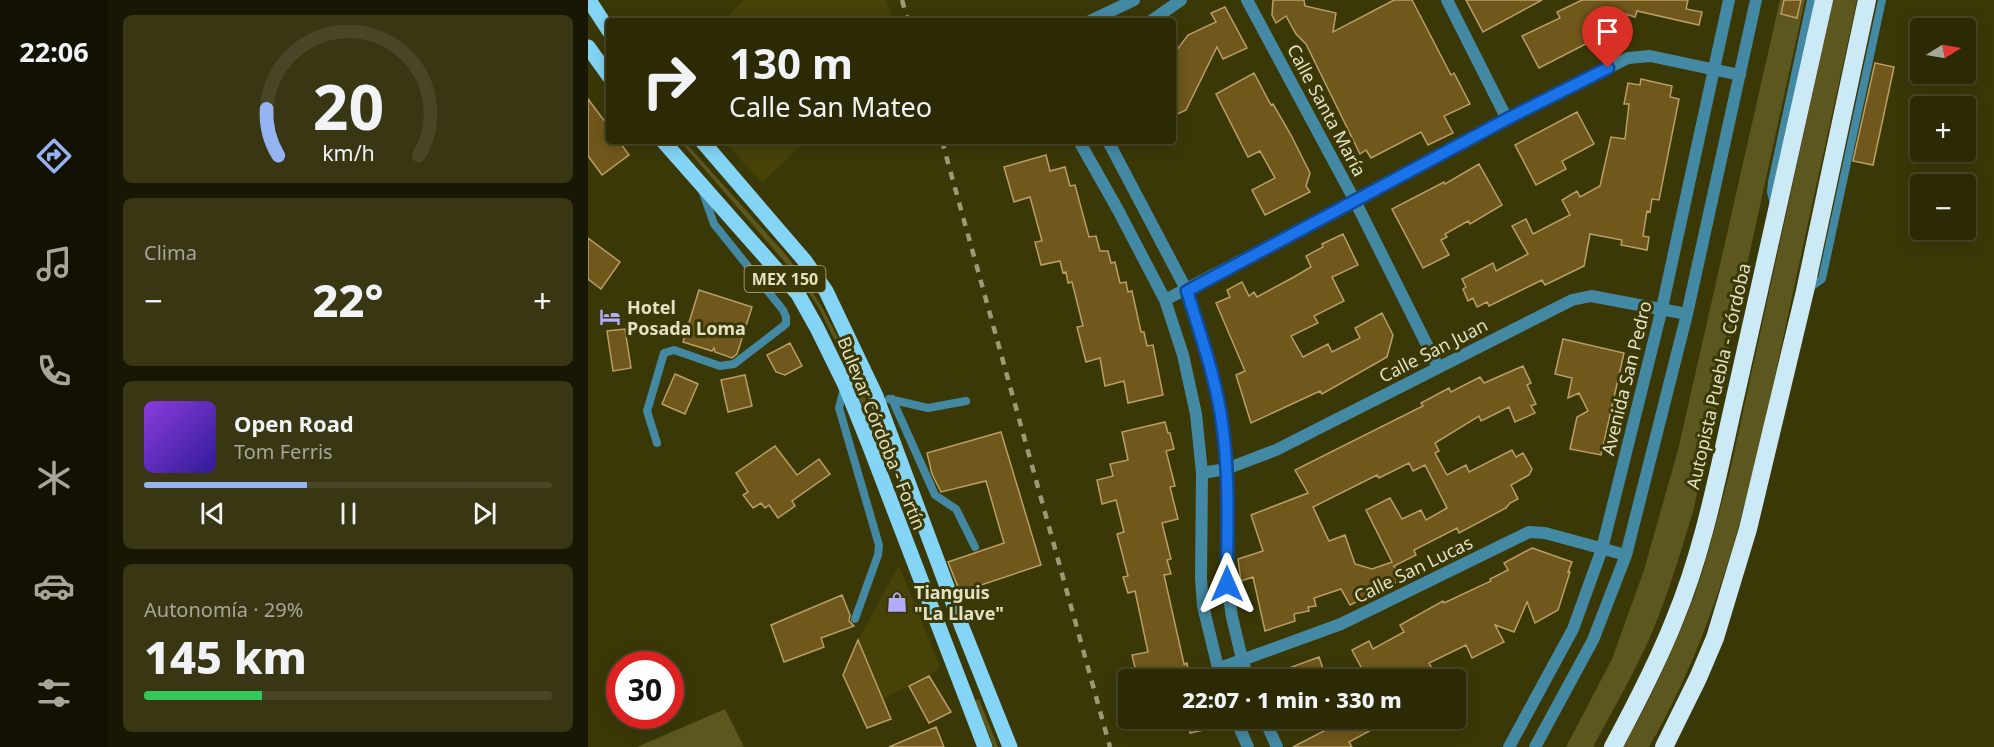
<!DOCTYPE html>
<html lang="es">
<head>
<meta charset="utf-8">
<style>
  :root { --surface:#2c2a05; --page:#383613; --text:#f1f3f6; --muted:#a6a79a; --line:#484627; --accent:#95b2f1 }
  body { margin:0; font-family:"Noto Sans",sans-serif; background:var(--page); color:var(--text); height:100vh; display:flex; flex-direction:column; font-size:22px; white-space:nowrap }
  * { box-sizing:border-box; margin:0 }
  p { font-size:20px; color:var(--muted) }
  .icon { flex:none; width:33px; height:33px; fill:none; stroke:currentColor; stroke-width:2; stroke-linecap:round; stroke-linejoin:round }
  .map { position:relative; flex:1; overflow:hidden }
  .sheet { display:flex; flex-direction:column; gap:15px; padding:15px; background:#181703; width:480px }
  .sheet>* { flex:none }
  .guide { position:absolute; left:18px; top:18px; width:570px; height:126px; border-radius:6px; box-shadow:0 3px 15px #0003,0 0 0 2px var(--line); background:#2c2a05; color:var(--text); overflow:hidden }
  .needle { width:39px; rotate:79deg }
  .fabs { position:absolute; left:1322px; top:18px; display:grid; gap:12px }
  .fabs a { display:grid; place-items:center; width:66px; height:66px; border-radius:6px; background:var(--surface); box-shadow:0 3px 15px #0003,0 0 0 2px var(--line); font-size:30px }
  .speed { position:absolute; left:18px; top:651px; display:flex; gap:12px; font-size:30px; font-weight:700; text-align:center }
  .speed>* { display:grid; place-content:center; width:78px; height:78px; border-radius:50%; background:var(--surface); box-shadow:0 3px 15px #0003,0 0 0 2px var(--line); line-height:1 }
  .speed .limit { border:9px solid #d22; background:#fff; color:#111 }
  .pin { position:absolute; display:grid; place-items:center; width:51px; height:51px; color:#fff; margin:-62px -26px; border-radius:50% 50% 50% 0; rotate:-45deg; box-shadow:0 0 6px #0007 }
  .pin .icon { rotate:45deg }
  .me { position:absolute; width:66px; margin:-33px; rotate:0deg; stroke-linejoin:round; filter:drop-shadow(0 0 4px #0008) }
  .turn { display:flex; align-items:center; gap:21px; height:126px; padding:0 24px; font-size:27px }
  .turn .icon { width:78px; height:78px; stroke-width:2.5 }
  .turn b { display:block; font-size:42px; line-height:51px }
  .big { font-size:45px; font-weight:800; line-height:1.1 }
  .sheet .widget { flex:1; display:flex; flex-direction:column; justify-content:center; gap:9px; min-width:0; padding:0 21px; border-radius:9px; background:var(--page) }
  .sheet .dial { align-items:center; gap:0 }
  .dial svg { height:156px; overflow:visible; fill:none; stroke:var(--line); stroke-width:7; stroke-linecap:round; text-anchor:middle }
  .dial text { fill:var(--text); stroke:none }
  .song { display:flex; align-items:center; gap:18px }
  .cover { width:72px; height:72px; border-radius:9px; background:linear-gradient(135deg,hsl(270 70% 55%),hsl(250 70% 35%)) }
  .played { height:6px; border-radius:3px; background:linear-gradient(90deg,var(--accent) 40%,var(--line) 40%) }
  .keys { display:flex; justify-content:space-around; direction:ltr }
  .heat { display:flex; justify-content:space-between; align-items:center; font-size:33px; direction:ltr }
  .charge { height:9px; border-radius:4px; background:linear-gradient(90deg,#34c759 29%,var(--line) 0) }
  .trip { position:absolute; left:530px; top:669px; width:348px; height:60px; border-radius:6px; background:var(--surface); box-shadow:0 3px 15px #0003,0 0 0 2px var(--line); font-weight:800; line-height:60px; text-align:center }
  main { display:flex; flex:1; min-height:0 }
  .dock { display:flex; flex-direction:column; width:108px; justify-content:space-around; align-items:center; background:#121102; color:var(--muted) }
  .dock .icon { width:42px; height:42px }
  .dock .selected { color:var(--accent) }
  .dock b { font-size:27px; color:var(--text) }
  .map>svg:first-child { display:block }
  .built { fill:#464208 }
  .green { fill:#5b571e }
  .building { fill:#70571c; stroke:#ba9f65; stroke-width:1.5; fill-rule:evenodd }
  .lines { fill:none; stroke-linecap:round; stroke-linejoin:round }
  .lane { stroke:#4489a4; stroke-width:8 }
  .street { stroke:#4489a4; stroke-width:12 }
  .primary { stroke:#83d4f5; stroke-width:15 }
  .highway { stroke:#cceaf6; stroke-width:18 }
  .rail { stroke:#9c9a74; stroke-width:4.5; stroke-dasharray:8 8; stroke-linecap:butt }
  .route-casing { stroke:#114b97; stroke-width:15 }
  .route { stroke:#1a73e8; stroke-width:10 }
  .labels { text-anchor:middle; dominant-baseline:central; stroke-width:6; stroke-linejoin:round; paint-order:stroke }
  .shield { fill:#3b3807; stroke:#b0ae8a; stroke-width:1.5 }
  .shield-label { font-size:16px; font-weight:bold; fill:#e2e1c2 }
  .street-label { font-size:18px; fill:#e2e1c2; stroke:#3b3807 }
  .poi-label { font-size:18px; font-weight:bold; fill:#e2e1c2; stroke:#3b3807; text-anchor:start }
</style>
</head>
<body>
<main>
<nav class="dock">
<b>22:06</b>
<svg class="icon selected" aria-label="directions" viewBox="0 0 24 24"><path d="M12 3l9 9-9 9-9-9zM9 14v-3h6M13 9l2 2-2 2"/></svg>
<svg class="icon" aria-label="music" viewBox="0 0 24 24"><path d="M9 18V5l10-2v13"/><circle cx="6" cy="18" r="3"/><circle cx="16" cy="16" r="3"/></svg>
<svg class="icon" aria-label="phone" viewBox="0 0 24 24"><path d="M5 4h4l2 5-3 2q2 4 5 5l2-3 5 2v4C11 20 4 13 5 4z"/></svg>
<svg class="icon" aria-label="climate" viewBox="0 0 24 24"><path d="M12 3v18M4 7l16 10M4 17L20 7"/></svg>
<svg class="icon" aria-label="car" viewBox="0 0 24 24"><path d="M5 17H2v-5l4-1 3-4h7l3 4 3 1v5h-3M9 17h6M6 11h13"/><circle cx="7" cy="17" r="2"/><circle cx="17" cy="17" r="2"/></svg>
<svg class="icon" aria-label="filters" viewBox="0 0 24 24"><path d="M4 7h16M4 17h16"/><circle cx="9" cy="7" r="2"/><circle cx="15" cy="17" r="2"/></svg>
</nav>
<section class="sheet">
<div class="widget dial"><svg viewBox="0 0 100 80">
<path d="M14 69A42 42 0 1 1 86 69"/>
<path d="M14 69A42 42 0 0 1 8 45" stroke="#95b2f1"/>
<text x="50" y="56" font-size="32" font-weight="700">20</text>
<text x="50" y="72" font-size="11">km/h</text>
</svg></div>
<div class="widget"><p>Clima</p>
<div class="heat"><a>−</a><b class="big">22°</b><a>+</a></div>
</div>
<div class="widget">
<div class="song"><i class="cover"></i><div><b>Open Road</b><p>Tom Ferris</p></div></div>
<div class="played"></div>
<div class="keys"><svg class="icon" aria-label="previous" viewBox="0 0 24 24"><path d="M18 5L8 12l10 7zM5 5v14"/></svg><svg class="icon" aria-label="pause" viewBox="0 0 24 24"><path d="M8 5v14M16 5v14"/></svg><svg class="icon" aria-label="next" viewBox="0 0 24 24"><path d="M6 5l10 7-10 7zM19 5v14"/></svg></div>
</div>
<div class="widget"><p>Autonomía · 29%</p><b class="big">145 km</b><div class="charge"></div></div>
</section>
<div class="map">
<svg width="1406" height="747" viewBox="0 0 1406 747">
  <rect width="100%" height="100%" fill="#3b3807"/>
  <path class="built" d="M 156,0 L 298,0 L 304,17 L 304,21 L 136,21 Z
    M 136,141 L 217,141 L 174,183 Z
    M 311,565 L 352,666 L 341,676 L 295,699 L 270,640 Z"/>
  <path class="green" d="M 1192,0 L 1217,0 L 1105,512 C 1091,557 1078,602 1059,644 C 1043,679 1023,713 1005,747 L 978,747 L 1024,659 L 1056,570 L 1090,450 Z
    M 1245,0 L 1269,0 C 1245,111 1220,222 1196,334 C 1166,475 1135,620 1061,747 L 1035,747 C 1063,699 1087,646 1107,594 C 1121,554 1131,512 1142,471 Z
    M 92,141 L 96,141 L 198,255 L 216,279 L 235,309 L 266,369 L 296,448 L 290,451 L 280,419 L 246,339 L 232,310 L 214,282 Z
    M 391,699 L 410,747 L 406,747 L 387,701 Z
    M 137,709 L 156,747 L 49,747 Z"/>
  <path class="building" d="M 685,0 L 716,0 L 717,6 L 748,13 L 745,32 L 806,0 L 824,0 L 863,75 L 866,73 L 882,104 L 856,116 L 865,133 L 840,145 L 833,132 L 783,158 L 778,150 L 772,154 L 718,44 L 708,34 L 698,16 L 688,23 L 684,15 Z
    M 878,0 L 954,0 L 895,32 Z
    M 994,0 L 1100,0 L 1098,9 L 1114,12 L 1111,25 L 1049,11 L 1047,17 L 1031,12 L 1027,29 L 951,68 L 934,36 L 972,18 L 969,12 Z
    M 1196,0 L 1213,0 L 1209,18 L 1193,14 Z
    M 637,7 L 659,48 L 635,59 L 629,47 L 598,110 L 585,116 L 585,55 L 600,35 L 628,22 L 623,13 Z
    M 1287,63 L 1306,67 L 1285,165 L 1265,161 Z
    M 666,73 L 683,105 L 685,104 L 703,135 L 722,173 L 718,186 L 722,192 L 677,215 L 664,190 L 687,178 L 672,151 L 660,157 L 628,94 Z
    M 1053,79 L 1084,86 L 1082,97 L 1091,99 L 1071,200 L 1064,199 L 1062,212 L 1059,211 L 1055,236 L 1061,237 L 1059,250 L 1033,245 L 1034,240 L 1002,234 L 996,266 L 957,285 L 954,280 L 901,306 L 899,302 L 889,307 L 885,298 L 880,301 L 875,289 L 878,287 L 874,279 L 905,263 L 908,271 L 940,254 L 924,226 L 938,219 L 945,234 L 982,215 L 974,200 L 989,191 L 992,197 L 1012,186 L 1023,137 L 1037,139 L 1041,104 L 1036,104 L 1040,83 L 1052,85 Z
    M 0,99 L 21,127 L 21,141 L 31,141 L 41,155 L 14,175 L 0,156 Z
    M 989,112 L 1006,144 L 974,161 L 978,169 L 948,185 L 927,145 Z
    M 458,155 L 462,171 L 477,167 L 482,186 L 487,185 L 501,237 L 508,236 L 512,251 L 520,251 L 523,263 L 527,262 L 532,283 L 538,282 L 540,292 L 544,291 L 553,332 L 556,332 L 559,346 L 565,345 L 575,395 L 540,403 L 536,381 L 517,386 L 512,358 L 498,362 L 489,327 L 495,326 L 484,282 L 480,283 L 478,272 L 475,273 L 472,261 L 453,265 L 447,242 L 454,241 L 442,197 L 426,202 L 416,167 Z
    M 891,164 L 914,205 L 882,224 L 880,221 L 857,234 L 859,237 L 853,240 L 861,255 L 835,268 L 804,209 L 856,182 L 857,184 Z
    M 755,234 L 770,265 L 744,277 L 756,301 L 726,316 L 730,323 L 703,336 L 715,357 L 740,344 L 744,352 L 772,338 L 767,328 L 794,313 L 805,335 L 799,357 L 734,394 L 732,391 L 663,423 L 648,375 L 657,371 L 628,303 L 642,297 L 639,290 L 654,282 L 661,296 L 666,292 L 669,297 L 706,277 L 723,267 L 718,256 L 735,247 L 734,244 Z
    M 0,238 L 32,262 L 13,289 L 0,279 Z
    M 111,290 L 164,307 L 149,354 L 144,358 L 127,352 L 126,348 L 124,351 L 95,342 Z
    M 37,329 L 43,368 L 25,371 L 19,331 Z
    M 975,339 L 1036,353 L 1013,455 L 982,449 L 989,417 L 1000,411 L 991,393 L 980,398 L 984,378 L 967,374 Z
    M 202,343 L 214,366 L 197,375 L 188,372 L 179,355 Z
    M 935,366 L 943,383 L 939,385 L 948,404 L 943,406 L 947,413 L 927,422 L 921,407 L 893,421 L 891,416 L 847,443 L 851,451 L 847,453 L 859,475 L 878,465 L 881,472 L 924,450 L 928,457 L 935,453 L 944,469 L 941,475 L 923,485 L 930,499 L 922,503 L 918,508 L 871,533 L 869,528 L 826,550 L 828,555 L 806,566 L 813,580 L 762,605 L 753,589 L 726,598 L 728,606 L 720,607 L 721,611 L 706,614 L 707,621 L 677,631 L 665,577 L 653,581 L 650,559 L 675,551 L 663,515 L 720,493 L 707,470 L 835,406 L 833,403 L 861,388 L 863,392 L 892,377 L 896,383 ZM 821,463 L 825,471 L 837,465 L 859,508 L 838,520 L 833,510 L 814,519 L 802,498 L 778,510 L 804,562 L 784,569 L 767,564 L 757,535 L 741,541 L 725,507 L 789,475 L 791,478 Z
    M 87,374 L 110,384 L 97,414 L 74,404 Z
    M 157,375 L 164,406 L 140,412 L 133,380 Z
    M 577,422 L 580,433 L 582,433 L 586,449 L 578,451 L 587,486 L 582,487 L 590,519 L 574,523 L 583,559 L 579,560 L 583,574 L 576,575 L 596,664 L 599,663 L 602,680 L 561,680 L 560,673 L 549,676 L 544,655 L 560,652 L 547,591 L 540,593 L 535,577 L 540,576 L 529,534 L 536,532 L 528,500 L 514,504 L 509,480 L 525,476 L 522,464 L 540,460 L 534,432 Z
    M 413,432 L 453,565 L 372,592 L 360,562 L 416,543 L 398,481 L 353,492 L 344,474 L 339,453 Z
    M 187,446 L 209,475 L 231,459 L 242,474 L 204,501 L 207,506 L 190,518 L 181,505 L 177,508 L 173,503 L 165,508 L 155,495 L 160,492 L 148,473 Z
    M 944,548 L 984,562 L 980,572 L 982,572 L 970,610 L 947,623 L 939,602 L 926,632 L 907,625 L 916,642 L 884,658 L 878,645 L 841,663 L 846,672 L 833,679 L 827,668 L 807,680 L 780,680 L 764,650 L 781,641 L 785,649 L 816,632 L 812,625 L 855,601 L 856,603 L 903,581 L 902,579 L 920,570 L 916,563 Z
    M 254,595 L 262,615 L 261,621 L 266,626 L 233,638 L 236,647 L 196,662 L 183,625 Z
    M 270,640 L 303,719 L 279,728 L 255,675 Z
    M 731,657 L 739,680 L 674,680 L 674,678 Z
    M 341,676 L 363,712 L 341,723 L 321,686 Z
    M 599,718 L 613,718 L 616,730 L 602,733 Z
    M 761,718 L 782,718 L 787,728 L 761,742 L 764,747 L 705,747 Z
    M 348,727 L 356,747 L 301,747 Z"/>
  <g class="lines">
    <path class="lane" d="M 1186,204 L 1183,192 L 1184,182 L 1223,0
      M 1220,289 L 1234,279 L 1294,0
      M 256,388 L 251,408 L 291,545 L 290,555 L 267,619
      M 301,399 L 340,408 L 378,401
      M 304,399 L 347,495 L 368,509 L 387,547
      M 69,443 L 59,411 L 76,353 L 86,350 L 132,366 L 146,364 L 198,324 L 198,317 L 195,310 L 126,224 L 115,193"/>
    <path class="street" d="M 659,0 L 767,201 L 850,367
      M 859,0 L 919,119
      M 502,21 L 546,0
      M 563,21 L 593,0
      M 491,141 L 530,210 L 577,300 L 595,355 L 608,414 L 614,473 L 613,578 L 615,606 L 633,680
      M 520,141 L 599,291 L 623,369 L 634,423 L 638,469 L 639,584 L 644,617 L 654,659 L 661,680
      M 577,300 L 767,201 L 919,119 L 1040,58 L 1062,56 L 1152,75
      M 614,473 L 638,469 L 688,450 L 984,300 L 1003,296 L 1099,314
      M 629,669 L 753,624 L 941,532 L 957,533 L 1038,555
      M 647,718 L 660,747
      M 676,718 L 689,747
      M 921,747 L 985,629 L 1014,549 L 1074,308 L 1141,0
      M 947,747 L 1005,640 L 1038,555 L 1099,314 L 1168,0"/>
    <path class="primary" d="M 1,0 L 21,31
      M 0,47 L 21,76
      M 75,141 L 210,294 L 229,328 L 257,385 L 280,442 L 397,747
      M 114,141 L 217,261 L 238,291 L 288,396 L 374,627 L 422,747"/>
    <path class="highway" d="M 1025,747 C 1047,706 1069,664 1086,621 C 1117,547 1131,467 1149,389 C 1179,260 1207,130 1236,0
      M 1076,747 L 1110,678 L 1127,638 L 1160,529 L 1217,291 L 1279,0"/>
    <path class="rail" d="M 314,0 L 320,21
      M 354,141 L 522,747"/>
  </g>
  <g class="lines">
    <g class="route-casing">
      <path id="route" d="M 639,584 C 639,530 642,476 634,423 C 628,378 612,334 599,291 L 919,119 L 1020,68"/>
    </g>
    <use href="#route" class="route"/>
  </g>
  <defs>
    <g id="hotel-bare" transform="scale(1.62)"><path d="M-6-4.5h1.5V1H6V5H4.5V3h-9V5H-6ZM-4 0a1.8 1.8 0 1 1 3.6 0ZM.5 0V-2.5h3Q6-2.5 6 0Z" fill="#b1adfa" stroke="#3b3807" stroke-width="2.5" paint-order="stroke"/></g>
    <g id="shop-bare" transform="scale(1.62)"><path d="M-5-2.5h2.3a2.7 3.5 0 0 1 5.4 0H5L5.5 6h-11ZM-1.5-2.5h3a1.5 2.3 0 0 0-3 0Z" fill="#b1adfa" stroke="#3b3807" stroke-width="2.5" paint-order="stroke"/></g>
  </defs>
  <g fill-rule="evenodd">
    <use href="#hotel-bare" x="22" y="317"/>
    <use href="#shop-bare" x="309" y="602"/>
  </g>
  <g class="labels">
    <rect class="shield" x="156.5" y="266" width="81" height="26" rx="4.5"/>
    <g class="shield-label">
      <text x="197" y="279">MEX 150</text>
    </g>
    <g class="street-label">
      <text transform="translate(739 110) rotate(62)">Calle Santa María</text>
      <text transform="translate(845 350) rotate(-27)">Calle San Juan</text>
      <text transform="translate(1130 376) rotate(-77)">Autopista Puebla - Córdoba</text>
      <text transform="translate(1038 378) rotate(-76)">Avenida San Pedro</text>
      <text transform="translate(294 433) rotate(68)">Bulevar Córdoba - Fortín</text>
      <text transform="translate(825 569) rotate(-26)">Calle San Lucas</text>
    </g>
    <g class="poi-label">
      <text x="39" y="307">Hotel<tspan x="39" dy="21">Posada Loma</tspan></text>
      <text x="326" y="592">Tianguis<tspan x="326" dy="21">"La Llave"</tspan></text>
    </g>
  </g>
</svg>
<div class="fabs">
<a><svg class="needle" viewBox="-14 -14 28 28"><path d="M0-13l5 13h-10z" fill="#e53935"/><path d="M0 13l5-13h-10z" fill="#a6a79a"/></svg></a>
<a>+</a>
<a>−</a>
</div>
<div class="speed"><div class="limit">30</div></div>
<div class="pin" style="left:1020px;top:68px;background:#d93025"><svg class="icon" aria-label="arrive" viewBox="0 0 24 24"><path d="M6 21V4h12l-3 4 3 4H6"/></svg></div>
<svg class="me" style="left:639px;top:584px" viewBox="-20 -20 40 40"><path d="M0-17L14 15 0 8-14 15z" fill="#1a73e8" stroke="#fff" stroke-width="4"/></svg>
<div class="trip">22:07 · 1 min · 330 m</div>
<div class="guide">
<div class="turn"><svg class="icon" aria-label="right" viewBox="0 0 24 24"><path d="M7 20v-9h11M14 6l5 5-5 5"/></svg><div><b>130 m</b>Calle San Mateo</div></div>
</div>
</div>
</main>
</body>
</html>
